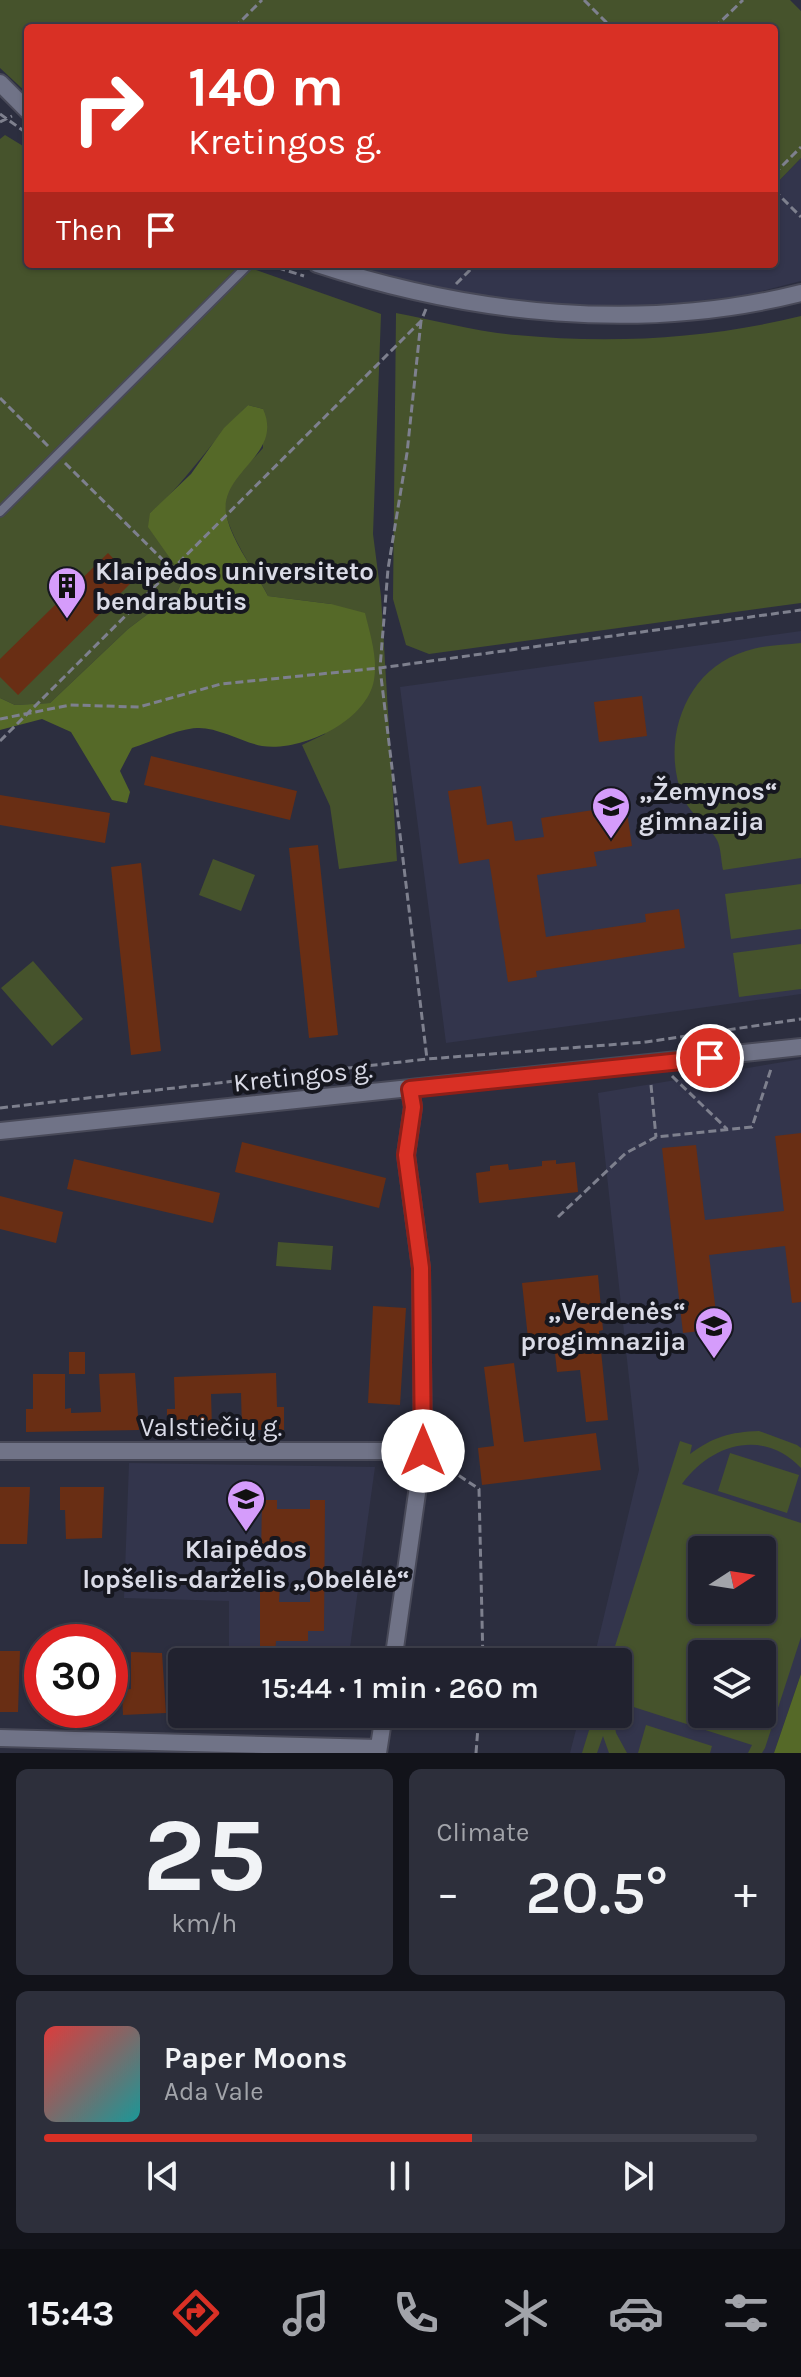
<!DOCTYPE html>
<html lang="en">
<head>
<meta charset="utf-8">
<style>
  :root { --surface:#21222f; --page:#2d2f3b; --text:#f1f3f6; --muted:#a2a4aa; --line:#3e3f4b; --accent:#d93025 }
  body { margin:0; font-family:Karla,sans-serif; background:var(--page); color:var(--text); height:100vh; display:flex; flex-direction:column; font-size:30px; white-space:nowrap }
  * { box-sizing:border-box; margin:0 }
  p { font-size:26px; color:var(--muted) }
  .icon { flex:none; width:44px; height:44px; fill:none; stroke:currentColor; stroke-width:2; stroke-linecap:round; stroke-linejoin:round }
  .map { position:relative; height:1753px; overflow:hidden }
  .panel { display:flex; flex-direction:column; gap:16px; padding:16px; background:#12131a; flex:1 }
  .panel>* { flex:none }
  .top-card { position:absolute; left:24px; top:24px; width:754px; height:244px; border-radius:8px; box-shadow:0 2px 6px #0004,0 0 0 2px var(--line); background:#d93025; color:#fff; overflow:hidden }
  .needle { width:52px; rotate:78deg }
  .buttons { position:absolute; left:688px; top:1536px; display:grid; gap:16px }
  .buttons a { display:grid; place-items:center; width:88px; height:88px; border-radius:8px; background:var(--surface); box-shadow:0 2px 6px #0004,0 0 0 2px var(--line); font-size:40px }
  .speed { position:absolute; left:24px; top:1624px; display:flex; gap:16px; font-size:40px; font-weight:700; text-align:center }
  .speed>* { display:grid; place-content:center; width:104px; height:104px; border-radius:50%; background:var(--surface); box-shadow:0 2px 6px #0004,0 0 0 2px var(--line); line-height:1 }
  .speed .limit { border:12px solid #d22; background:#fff; color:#111 }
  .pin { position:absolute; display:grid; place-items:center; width:68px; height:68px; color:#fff; margin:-34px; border:4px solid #fff; border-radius:50%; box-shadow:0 2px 8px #0007 }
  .me { position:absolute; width:88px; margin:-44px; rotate:0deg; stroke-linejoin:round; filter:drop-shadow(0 0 6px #0008) }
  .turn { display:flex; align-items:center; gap:28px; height:168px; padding:0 32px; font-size:36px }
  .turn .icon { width:104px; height:104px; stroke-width:2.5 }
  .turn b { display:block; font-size:56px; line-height:68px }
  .then { display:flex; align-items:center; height:76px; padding:0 32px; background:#0003; gap:16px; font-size:30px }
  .big { font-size:60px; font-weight:600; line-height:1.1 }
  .panel .widget { flex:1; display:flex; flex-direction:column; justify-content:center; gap:12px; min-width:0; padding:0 28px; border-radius:12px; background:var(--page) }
  .panel .dial { align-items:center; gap:0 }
  .dial b { font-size:104px; line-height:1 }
  .song { display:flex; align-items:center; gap:24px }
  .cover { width:96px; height:96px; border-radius:12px; background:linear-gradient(135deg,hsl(0 70% 55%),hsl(180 70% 35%)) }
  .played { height:8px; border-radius:4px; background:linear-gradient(90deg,var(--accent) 60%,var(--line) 60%) }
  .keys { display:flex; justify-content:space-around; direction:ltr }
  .heat { display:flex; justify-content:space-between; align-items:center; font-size:44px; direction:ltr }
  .panel .tiles { flex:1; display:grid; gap:16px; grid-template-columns:1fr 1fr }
  .widget:last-child { grid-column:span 2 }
  .trip { position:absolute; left:168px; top:1648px; width:464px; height:80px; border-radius:8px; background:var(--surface); box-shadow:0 2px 6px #0004,0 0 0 2px var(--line); font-weight:600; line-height:80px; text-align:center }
  .tabs { display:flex; height:128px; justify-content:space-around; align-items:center; background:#0d0e13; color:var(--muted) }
  .tabs .icon { width:56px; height:56px }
  .tabs .on { color:var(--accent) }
  .tabs b { font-size:36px; color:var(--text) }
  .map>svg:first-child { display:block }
  .built { fill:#33354c; fill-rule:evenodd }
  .green { fill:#46532c; fill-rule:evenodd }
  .forest { fill:#556928 }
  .building { fill:#692e14 }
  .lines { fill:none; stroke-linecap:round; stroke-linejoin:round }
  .service-casing { stroke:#484958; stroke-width:12 }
  .minor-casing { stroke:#484958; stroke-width:20 }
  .path { stroke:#7e808e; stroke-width:3; stroke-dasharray:8 4; stroke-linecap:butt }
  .service { stroke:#707387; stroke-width:8 }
  .minor { stroke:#707387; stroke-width:16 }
  .route-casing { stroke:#8d1f18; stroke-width:20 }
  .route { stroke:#d93025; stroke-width:14 }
  .labels { text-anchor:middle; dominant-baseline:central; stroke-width:8; stroke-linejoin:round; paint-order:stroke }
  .poi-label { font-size:26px; font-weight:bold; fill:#dadbe7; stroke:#16171f; text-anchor:start }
  .street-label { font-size:26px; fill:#dadbe7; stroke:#16171f }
</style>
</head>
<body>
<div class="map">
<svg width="801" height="1753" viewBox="0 0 801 1753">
  <rect width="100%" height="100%" fill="#2c2e3f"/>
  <path class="built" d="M 801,158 L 801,281 L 747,295 L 662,305 L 585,307 L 523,303 L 414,282 L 348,264 L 774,264 L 774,186 Z
    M 801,631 L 801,994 L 446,1043 L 400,687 Z
    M 801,1059 L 801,1674 L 774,1753 L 570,1753 L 580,1714 L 618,1714 L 618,1662 L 593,1662 L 639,1470 L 598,1093 ZM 702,1550 L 762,1550 L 762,1610 L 702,1610 ZM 702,1654 L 762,1654 L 762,1714 L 702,1714 Z
    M 129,1463 L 375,1467 L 348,1662 L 229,1662 L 229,1601 L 124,1598 Z
    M 228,1714 L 341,1714 L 339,1730 L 228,1730 Z"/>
  <path class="green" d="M 0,0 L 790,0 L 801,11 L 801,158 L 774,186 L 774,28 L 28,28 L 28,94 L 0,68 Z
    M 5,135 L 28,149 L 28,264 L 239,264 L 381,314 L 373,534 L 381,596 L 397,861 L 339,869 L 330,806 L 302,745 L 325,734 L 331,604 L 268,596 C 256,571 210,513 229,486 C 238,473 252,461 263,448 L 263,409 L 248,405 C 212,439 188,481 150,513 L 184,578 L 177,592 L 128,629 L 50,703 L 15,705 L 0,698 L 0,139 Z
    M 396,313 C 435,320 476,332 516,335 C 612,344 708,339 801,316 L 801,603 L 429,654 L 406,645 L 393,599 Z
    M 801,643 L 801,858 L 723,870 C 721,861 721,847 717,840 C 708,824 691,816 683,797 C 660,741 685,669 746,651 C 763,645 783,645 801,643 Z
    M 213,859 L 255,875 L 241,911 L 199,895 Z
    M 801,884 L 801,929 L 731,939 L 725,894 Z
    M 801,944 L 801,989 L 739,997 L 733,953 Z
    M 33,961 L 83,1019 L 52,1046 L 1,988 Z
    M 278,1242 L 333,1246 L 331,1270 L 276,1266 Z
    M 759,1431 L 797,1445 L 801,1448 L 801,1468 C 763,1428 711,1444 682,1484 L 801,1523 L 801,1637 L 765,1748 L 762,1753 L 748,1753 L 752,1745 L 618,1702 L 618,1662 L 610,1662 L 680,1441 L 692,1445 L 690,1454 C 713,1437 730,1432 759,1431 ZM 702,1550 L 762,1550 L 762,1610 L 702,1610 ZM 702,1654 L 762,1654 L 762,1714 L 702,1714 Z
    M 730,1453 L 799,1475 L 787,1513 L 718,1491 Z
    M 594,1714 L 613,1714 L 616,1733 L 627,1753 L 609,1753 L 603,1736 L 597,1753 L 582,1753 Z
    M 646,1725 L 712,1746 L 710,1753 L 638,1753 Z"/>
  <path class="forest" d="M 248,405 L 263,409 C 284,455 220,471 226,513 C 230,539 255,571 268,596 L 331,604 L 365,613 C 370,634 378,658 374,680 C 367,721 302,752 262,746 C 242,742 217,727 197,728 C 177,729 151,742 132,748 L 120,771 L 130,792 L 127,803 L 112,800 L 71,732 L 42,719 L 0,730 L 0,698 L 15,705 L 50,703 L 128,629 L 177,592 L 184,578 L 148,527 L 150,513 L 191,474 L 224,428 Z
    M 801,1674 L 801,1753 L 774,1753 Z"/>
  <path class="building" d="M 108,553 L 134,580 L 18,695 L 0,677 L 0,659 Z
    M 642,696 L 647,736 L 599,742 L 594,702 Z
    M 151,756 L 297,791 L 290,820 L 144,785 Z
    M 481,786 L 487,825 L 512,821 L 515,841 L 544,837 L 541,818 L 626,805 L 632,846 L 594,852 L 597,866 L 537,875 L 546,937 L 646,922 L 645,914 L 679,909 L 685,948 L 536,971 L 537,977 L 508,982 L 489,859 L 459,864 L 448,791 Z
    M 0,795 L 110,813 L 105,843 L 0,825 Z
    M 318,845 L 338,1035 L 309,1038 L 289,848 Z
    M 141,863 L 161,1051 L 131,1055 L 111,867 Z
    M 801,1133 L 801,1302 L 792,1303 L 785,1246 L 709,1255 L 718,1329 L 683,1333 L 662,1148 L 696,1145 L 705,1220 L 784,1211 L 775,1136 Z
    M 242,1142 L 386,1178 L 379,1208 L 235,1172 Z
    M 74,1159 L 220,1193 L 213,1223 L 67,1189 Z
    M 556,1160 L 556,1164 L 575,1162 L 578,1192 L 479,1203 L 476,1173 L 490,1171 L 490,1166 L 508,1164 L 509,1170 L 542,1166 L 542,1161 Z
    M 0,1196 L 63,1212 L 56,1243 L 0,1229 Z
    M 598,1275 L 603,1330 L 599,1331 L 608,1420 L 586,1422 L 580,1370 L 557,1372 L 553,1335 L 528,1338 L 522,1283 Z
    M 373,1306 L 406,1308 L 400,1405 L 368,1403 Z
    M 69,1352 L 85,1352 L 85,1374 L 69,1374 Z
    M 514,1363 L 524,1442 L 596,1433 L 601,1470 L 482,1485 L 478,1448 L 494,1446 L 484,1367 Z
    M 135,1373 L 139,1430 L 26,1432 L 26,1409 L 33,1409 L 33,1374 L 65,1374 L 65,1409 L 71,1408 L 71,1413 L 101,1412 L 99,1374 Z
    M 276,1373 L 277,1407 L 284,1407 L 284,1430 L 242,1430 L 241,1393 L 211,1394 L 212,1428 L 167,1428 L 167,1409 L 175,1409 L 174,1377 Z
    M 0,1487 L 30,1487 L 27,1544 L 0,1544 Z
    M 60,1487 L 104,1487 L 102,1538 L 66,1539 L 65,1510 L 60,1510 Z
    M 262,1500 L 277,1500 L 277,1509 L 310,1509 L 310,1500 L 325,1500 L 324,1631 L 308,1631 L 308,1641 L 276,1641 L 275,1656 L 260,1656 L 260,1587 L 280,1587 L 279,1602 L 310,1602 L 310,1546 L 279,1546 L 279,1558 L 261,1558 Z
    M 0,1651 L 20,1651 L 18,1712 L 0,1712 Z
    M 131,1652 L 162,1653 L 166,1713 L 123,1715 L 122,1690 L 131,1689 Z"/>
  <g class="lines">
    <g class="service-casing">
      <path id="service" d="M 0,512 L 249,264"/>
    </g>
    <g class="minor-casing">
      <path id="minor" d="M 0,83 L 28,111
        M 317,264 C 472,315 642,333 801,293
        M 0,1131 L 801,1047
        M 0,1451 L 423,1451
        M 393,1662 L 423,1451 L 421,1268 L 406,1155 L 413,1107 L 410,1089
        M 0,1738 L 378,1748
        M 378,1753 L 384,1714"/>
    </g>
    <path class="path" d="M 584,0 L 612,28
      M 234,28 L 262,0
      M 714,28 L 743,0
      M 0,114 L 28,134
      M 0,122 L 12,116
      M 774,174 L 801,147
      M 774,190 L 801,217
      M 266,264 L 304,276
      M 456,284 L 476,264
      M 421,321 L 407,453 L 388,569 L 380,668 L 427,1059
      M 0,398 L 48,446
      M 65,463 L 173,570
      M 0,719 L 70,705 L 139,707 L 221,684 L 380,668 L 801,610
      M 0,741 L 421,321 L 426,309
      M 672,1076 L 727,1129
      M 651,1085 L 656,1137
      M 0,1108 L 427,1059 L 646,1042 L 801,1019
      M 558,1217 L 626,1153 L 656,1137 L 752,1127 L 771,1069
      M 439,1462 L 479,1489 L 483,1662
      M 476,1753 L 479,1714"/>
    <use href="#service" class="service"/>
    <use href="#minor" class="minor"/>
  </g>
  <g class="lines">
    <g class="route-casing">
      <path id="route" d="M 423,1451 L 421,1268 L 406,1155 L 413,1107 L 410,1089 L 710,1058"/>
    </g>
    <use href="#route" class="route"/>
  </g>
  <defs>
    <g id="building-pin" transform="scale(2)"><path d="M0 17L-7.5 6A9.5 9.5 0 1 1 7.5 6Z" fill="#d59cfb" stroke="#16171f"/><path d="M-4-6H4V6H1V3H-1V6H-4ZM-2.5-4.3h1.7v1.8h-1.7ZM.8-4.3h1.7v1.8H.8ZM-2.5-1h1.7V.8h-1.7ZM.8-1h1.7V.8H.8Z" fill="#111"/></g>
    <g id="school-pin" transform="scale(2)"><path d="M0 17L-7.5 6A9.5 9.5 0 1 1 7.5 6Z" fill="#d59cfb" stroke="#16171f"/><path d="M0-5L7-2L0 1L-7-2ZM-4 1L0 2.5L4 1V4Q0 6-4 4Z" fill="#111"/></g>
  </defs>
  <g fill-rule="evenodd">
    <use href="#building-pin" x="67" y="586"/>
    <use href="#school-pin" x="611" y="806"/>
    <use href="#school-pin" x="714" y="1326"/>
    <use href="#school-pin" x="246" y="1499"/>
  </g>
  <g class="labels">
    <g class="poi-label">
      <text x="95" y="571">Klaipėdos universiteto<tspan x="95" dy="30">bendrabutis</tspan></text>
      <text x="639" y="791">„Žemynos“<tspan x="639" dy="30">gimnazija</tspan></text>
      <text x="686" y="1311" text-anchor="end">„Verdenės“<tspan x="686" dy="30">progimnazija</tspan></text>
      <text x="246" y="1549" text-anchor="middle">Klaipėdos<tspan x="246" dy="30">lopšelis-darželis „Obelėlė“</tspan></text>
    </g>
    <g class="street-label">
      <text transform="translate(303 1076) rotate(-6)">Kretingos g.</text>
      <text x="211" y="1427">Valstiečių g.</text>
    </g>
  </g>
</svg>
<div class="buttons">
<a><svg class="needle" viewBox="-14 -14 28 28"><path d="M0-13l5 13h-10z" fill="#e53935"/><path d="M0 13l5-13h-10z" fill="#a2a4aa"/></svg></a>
<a><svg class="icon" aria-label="layers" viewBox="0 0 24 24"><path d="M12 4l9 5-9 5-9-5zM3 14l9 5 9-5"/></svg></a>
</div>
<div class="speed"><div class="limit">30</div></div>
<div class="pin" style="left:710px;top:1058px;background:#d93025"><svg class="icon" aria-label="arrive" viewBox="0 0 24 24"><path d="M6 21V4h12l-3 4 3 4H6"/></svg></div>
<svg class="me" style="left:423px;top:1451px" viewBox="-20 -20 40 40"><circle r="19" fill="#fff"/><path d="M0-13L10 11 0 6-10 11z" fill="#d93025"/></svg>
<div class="trip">15:44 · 1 min · 260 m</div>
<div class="top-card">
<div class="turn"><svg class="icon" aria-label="right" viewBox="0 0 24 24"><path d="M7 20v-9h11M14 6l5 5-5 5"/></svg><div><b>140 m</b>Kretingos g.</div></div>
<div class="then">Then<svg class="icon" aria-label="arrive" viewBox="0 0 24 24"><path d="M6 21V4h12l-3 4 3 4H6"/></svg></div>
</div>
</div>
<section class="panel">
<div class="tiles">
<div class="widget dial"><b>25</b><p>km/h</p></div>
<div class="widget"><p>Climate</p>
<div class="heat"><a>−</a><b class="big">20.5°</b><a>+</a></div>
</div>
<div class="widget">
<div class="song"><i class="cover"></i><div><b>Paper Moons</b><p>Ada Vale</p></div></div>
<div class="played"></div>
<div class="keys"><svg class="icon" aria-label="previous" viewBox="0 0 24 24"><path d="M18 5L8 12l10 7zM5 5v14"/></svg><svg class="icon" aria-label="pause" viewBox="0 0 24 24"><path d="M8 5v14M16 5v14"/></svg><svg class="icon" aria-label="next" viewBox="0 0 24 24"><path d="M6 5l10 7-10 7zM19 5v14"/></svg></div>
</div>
</div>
</section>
<nav class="tabs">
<b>15:43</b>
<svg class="icon on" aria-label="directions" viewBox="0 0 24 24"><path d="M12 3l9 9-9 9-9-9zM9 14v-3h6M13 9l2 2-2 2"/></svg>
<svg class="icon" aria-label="music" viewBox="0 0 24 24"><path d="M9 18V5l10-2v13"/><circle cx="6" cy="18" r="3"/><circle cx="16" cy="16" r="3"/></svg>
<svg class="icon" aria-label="phone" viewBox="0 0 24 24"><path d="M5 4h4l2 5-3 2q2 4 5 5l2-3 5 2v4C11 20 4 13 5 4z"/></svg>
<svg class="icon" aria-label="climate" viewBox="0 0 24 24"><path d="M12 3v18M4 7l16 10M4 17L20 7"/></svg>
<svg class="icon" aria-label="car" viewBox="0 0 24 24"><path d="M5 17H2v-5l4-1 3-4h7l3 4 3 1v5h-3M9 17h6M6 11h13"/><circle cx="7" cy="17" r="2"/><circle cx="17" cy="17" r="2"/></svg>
<svg class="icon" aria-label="filters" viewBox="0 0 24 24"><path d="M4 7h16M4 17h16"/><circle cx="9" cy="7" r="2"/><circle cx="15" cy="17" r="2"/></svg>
</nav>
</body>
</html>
